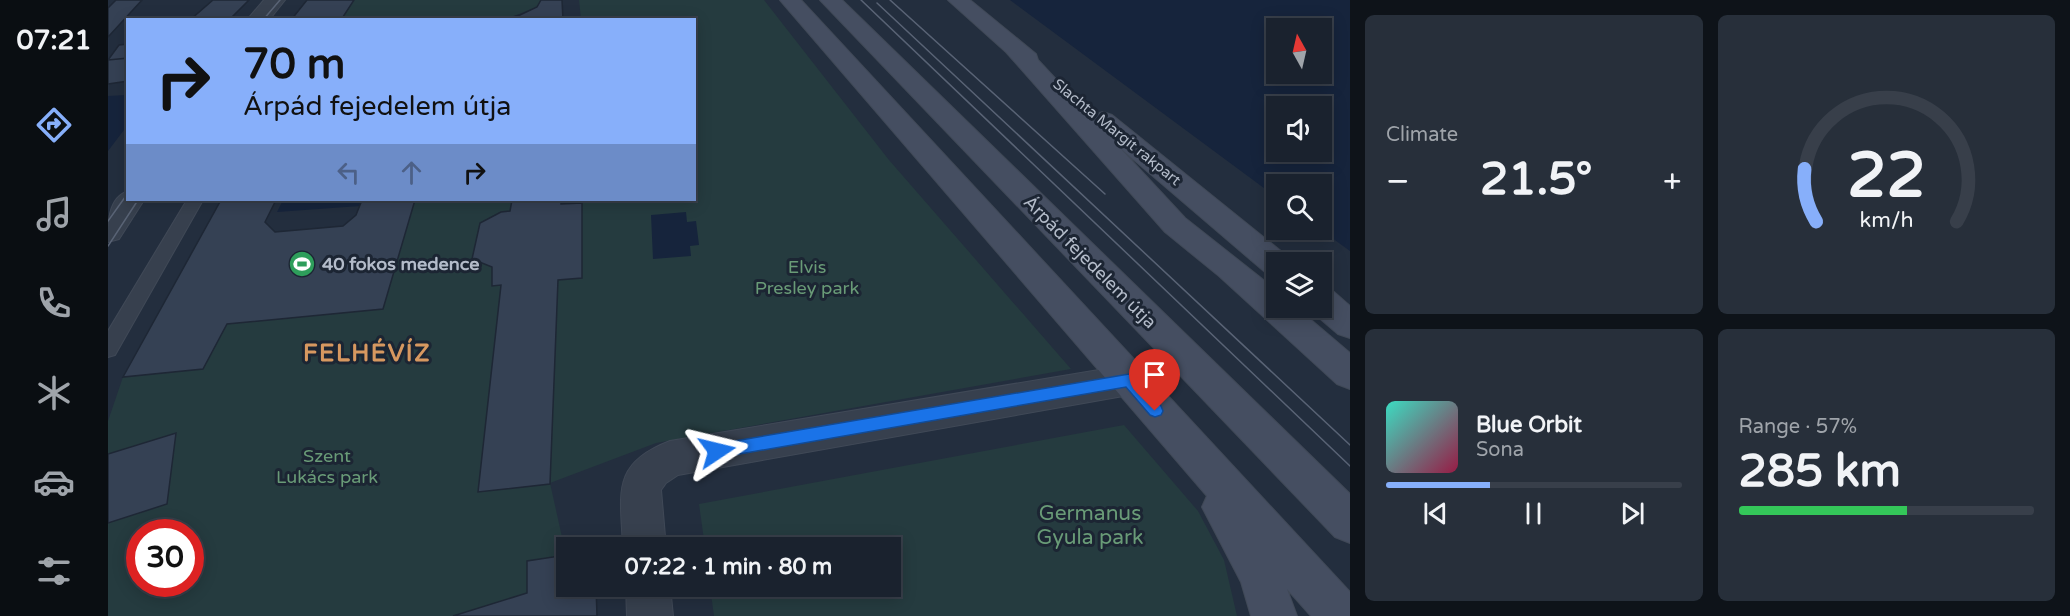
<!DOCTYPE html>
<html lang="en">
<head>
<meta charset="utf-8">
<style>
  :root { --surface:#1a222e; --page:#272f3a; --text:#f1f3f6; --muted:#9fa4aa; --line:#383f4a; --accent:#87affa }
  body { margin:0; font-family:"Varela Round",sans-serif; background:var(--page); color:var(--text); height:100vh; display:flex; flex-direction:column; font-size:22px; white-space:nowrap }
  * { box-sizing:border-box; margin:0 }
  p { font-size:20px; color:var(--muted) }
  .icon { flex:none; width:33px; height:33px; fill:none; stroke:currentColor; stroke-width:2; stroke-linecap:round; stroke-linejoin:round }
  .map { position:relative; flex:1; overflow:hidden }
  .panel { display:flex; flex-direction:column; gap:15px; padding:15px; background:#0e1319; width:720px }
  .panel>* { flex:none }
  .guide { position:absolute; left:18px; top:18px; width:570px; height:183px; border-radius:0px; box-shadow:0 3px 15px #0003,0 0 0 2px var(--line); background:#87affa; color:#111; overflow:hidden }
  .needle { width:39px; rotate:352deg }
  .tools { position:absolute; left:1158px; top:18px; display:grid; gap:12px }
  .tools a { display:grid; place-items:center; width:66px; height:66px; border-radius:0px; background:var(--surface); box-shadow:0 3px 15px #0003,0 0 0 2px var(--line); font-size:30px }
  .speed { position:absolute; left:18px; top:519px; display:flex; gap:12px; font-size:30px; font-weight:700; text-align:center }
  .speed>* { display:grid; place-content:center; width:78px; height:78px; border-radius:50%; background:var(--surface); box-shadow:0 3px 15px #0003,0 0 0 2px var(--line); line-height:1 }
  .speed .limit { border:9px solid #d22; background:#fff; color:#111 }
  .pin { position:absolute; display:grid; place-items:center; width:51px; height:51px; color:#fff; margin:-62px -26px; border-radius:50% 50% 50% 0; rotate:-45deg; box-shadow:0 0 6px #0007 }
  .pin .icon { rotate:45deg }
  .me { position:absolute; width:66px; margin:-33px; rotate:80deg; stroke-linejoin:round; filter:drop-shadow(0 0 4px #0008) }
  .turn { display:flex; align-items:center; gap:21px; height:126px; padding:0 18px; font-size:27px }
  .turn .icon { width:78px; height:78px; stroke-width:2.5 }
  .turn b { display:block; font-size:42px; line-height:51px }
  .lanes { display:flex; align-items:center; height:57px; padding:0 18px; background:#0003; justify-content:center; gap:30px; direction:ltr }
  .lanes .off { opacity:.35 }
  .big { font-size:45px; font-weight:700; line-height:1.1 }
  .panel .widget { flex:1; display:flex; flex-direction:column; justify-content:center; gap:9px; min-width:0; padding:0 21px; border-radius:9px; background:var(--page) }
  .panel .dial { align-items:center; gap:0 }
  .dial svg { height:156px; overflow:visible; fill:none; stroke:var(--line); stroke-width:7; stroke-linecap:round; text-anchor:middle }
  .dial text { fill:var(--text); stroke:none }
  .song { display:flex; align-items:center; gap:18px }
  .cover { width:72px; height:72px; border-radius:9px; background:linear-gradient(135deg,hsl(170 70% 55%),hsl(340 70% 35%)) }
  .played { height:6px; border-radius:3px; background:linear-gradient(90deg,var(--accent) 35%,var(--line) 35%) }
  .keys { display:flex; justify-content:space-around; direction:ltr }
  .heat { display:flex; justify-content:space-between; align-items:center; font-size:33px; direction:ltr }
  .charge { height:9px; border-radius:4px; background:linear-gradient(90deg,#34c759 57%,var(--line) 0) }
  .panel .tiles { flex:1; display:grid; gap:15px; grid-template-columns:repeat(2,1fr) }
  .trip { position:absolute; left:448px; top:537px; width:345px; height:60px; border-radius:0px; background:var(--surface); box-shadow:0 3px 15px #0003,0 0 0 2px var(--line); font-weight:700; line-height:60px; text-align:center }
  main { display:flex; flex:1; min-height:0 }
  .tab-bar { display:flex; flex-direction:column; width:108px; justify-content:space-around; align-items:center; background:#0a0e12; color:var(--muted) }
  .tab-bar .icon { width:42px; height:42px }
  .tab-bar .selected { color:var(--accent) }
  .tab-bar b { font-size:27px; color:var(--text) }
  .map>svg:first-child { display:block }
  .green { fill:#253b3f; fill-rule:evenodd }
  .water { fill:#16243c; fill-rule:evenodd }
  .building { fill:#354154; stroke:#1e2735; stroke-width:1.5 }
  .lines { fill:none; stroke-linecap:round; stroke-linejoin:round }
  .service-casing { stroke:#404957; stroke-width:2 }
  .minor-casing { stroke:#404957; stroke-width:2 }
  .tertiary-casing { stroke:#404957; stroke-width:2 }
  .secondary-casing { stroke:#404957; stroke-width:2 }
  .service { fill:#37404e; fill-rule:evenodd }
  .minor { fill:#37404e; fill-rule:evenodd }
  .tertiary { fill:#37404e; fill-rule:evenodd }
  .secondary { fill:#454e61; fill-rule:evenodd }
  .tram { stroke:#596375; stroke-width:1.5 }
  .route { fill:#1a73e8; stroke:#114b97; stroke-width:1.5 }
  .labels { text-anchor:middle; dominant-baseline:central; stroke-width:6; stroke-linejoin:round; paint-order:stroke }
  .far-street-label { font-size:15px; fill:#b3bbc9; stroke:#1c2533 }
  .street-label { font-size:18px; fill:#b3bbc9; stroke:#1c2533 }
  .poi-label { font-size:18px; font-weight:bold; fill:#b3bbc9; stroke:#1c2533; text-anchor:start }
  .park-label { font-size:18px; fill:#699b77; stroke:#1c2533 }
  .near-park-label { font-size:21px; fill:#699b77; stroke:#1c2533 }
  .district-label { font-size:24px; font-weight:bold; letter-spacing:1.5px; fill:#d79860; stroke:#1c2533 }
</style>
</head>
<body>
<main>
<nav class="tab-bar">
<b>07:21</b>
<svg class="icon selected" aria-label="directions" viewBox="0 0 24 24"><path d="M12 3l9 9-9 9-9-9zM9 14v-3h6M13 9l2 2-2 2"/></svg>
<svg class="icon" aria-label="music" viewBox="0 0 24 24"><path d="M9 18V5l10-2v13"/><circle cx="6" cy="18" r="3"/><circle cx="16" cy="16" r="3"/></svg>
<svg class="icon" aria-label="phone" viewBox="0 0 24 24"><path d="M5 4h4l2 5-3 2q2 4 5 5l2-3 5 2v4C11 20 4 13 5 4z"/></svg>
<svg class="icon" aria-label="climate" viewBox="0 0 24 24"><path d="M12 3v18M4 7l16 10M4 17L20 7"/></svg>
<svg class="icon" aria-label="car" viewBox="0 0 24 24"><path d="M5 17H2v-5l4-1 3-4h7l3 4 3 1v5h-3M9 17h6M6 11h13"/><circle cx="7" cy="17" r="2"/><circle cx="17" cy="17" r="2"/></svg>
<svg class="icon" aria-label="filters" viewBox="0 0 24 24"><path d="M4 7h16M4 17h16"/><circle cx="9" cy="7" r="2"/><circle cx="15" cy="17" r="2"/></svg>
</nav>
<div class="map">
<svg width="1242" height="616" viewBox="0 0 1242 616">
  <rect width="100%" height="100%" fill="#232e3e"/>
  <path class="green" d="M 246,0 L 433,0 L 429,7 L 401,18 L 233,20 Z
    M 471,0 L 656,0 L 781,160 L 963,369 L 548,443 L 442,483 L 458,555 L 419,561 L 419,593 L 345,616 L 0,616 L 0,523 L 59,504 L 67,434 L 0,454 L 0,421 L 15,377 L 95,369 L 119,324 L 275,309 L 307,200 L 404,200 L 402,211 L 392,212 L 372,223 L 364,259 L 384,267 L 384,286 L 393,285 L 370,492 L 442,484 L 450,280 L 474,203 L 453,204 L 453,200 L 586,200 L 586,20 L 473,19 ZM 32,532 L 82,532 L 82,584 L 32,584 Z
    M 1016,425 L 1090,511 L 1116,560 L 1129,616 L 606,616 L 602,587 L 783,586 L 783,548 L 597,547 L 591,504 Z"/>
  <path class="water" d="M 902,0 L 1242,0 L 1242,251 L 1213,230 L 1214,184 L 1168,184 L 1168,197 ZM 1168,28 L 1214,28 L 1214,74 L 1168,74 ZM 1168,106 L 1214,106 L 1214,152 L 1168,152 Z
    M 19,95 L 19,126 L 0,151 L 0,96 Z
    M 175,200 L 254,200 L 252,206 L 169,212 Z
    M 578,212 L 579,222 L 588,221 L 591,245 L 582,246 L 583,256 L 545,259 L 543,215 Z"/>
  <path class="building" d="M 8,0 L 34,0 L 0,37 L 0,8 Z
    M 105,0 L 141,0 L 121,20 L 82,20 Z
    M 199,0 L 246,0 L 233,20 L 183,20 Z
    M 433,0 L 454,0 L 455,20 L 356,20 L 401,18 L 412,15 L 429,7 Z
    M 20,44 L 20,58 L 0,60 L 11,45 Z
    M 20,58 L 20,81 L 0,84 L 0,60 Z
    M 113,200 L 168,200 L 157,222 L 167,232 L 235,226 L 248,215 L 254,200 L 307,200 L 275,309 L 119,324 L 95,369 L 15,377 Z
    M 404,200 L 453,200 L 453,204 L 474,203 L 474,278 L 450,280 L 442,484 L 370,492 L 393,285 L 384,286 L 384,267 L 364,259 L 372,223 L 393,212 L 402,211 Z
    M 68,433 L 59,504 L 0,523 L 0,454 Z
    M 458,555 L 459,586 L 488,586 L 489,616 L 345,616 L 419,593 L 419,561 Z"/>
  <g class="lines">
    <g class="service-casing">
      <path id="service" d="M 79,200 L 95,200 L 7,355 L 0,357 L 0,331 Z"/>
    </g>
    <g class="minor-casing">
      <path id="minor" d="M 1021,365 L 1034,370 L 1039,380 L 1034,390 L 1021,395 L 570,475 L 558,483 L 553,490 L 558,548 L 515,548 C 513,494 502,464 562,441 Z
        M 518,586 L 562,586 L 565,616 L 519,616 Z"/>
    </g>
    <g class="tertiary-casing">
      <path id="tertiary" d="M 156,0 L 177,0 L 161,20 L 139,20 Z
        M 20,191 L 20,200 L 36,200 L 11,239 L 0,242 C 0,223 0,198 20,191 Z"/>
    </g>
    <g class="secondary-casing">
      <path id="secondary" d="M 672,0 L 693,0 L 1242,592 L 1242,616 L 1203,616 L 1179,589 L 1189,616 L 1143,616 L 1133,582 L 1094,507 L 1099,496 Z
        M 712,0 L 734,0 L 1242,494 L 1242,543 L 1227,537 Z
        M 840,0 L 862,0 L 928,54 L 930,60 L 984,118 L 986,115 L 995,112 L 1004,115 L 1179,256 L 1183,262 L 1168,262 L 1168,275 L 1157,272 L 1011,147 L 1077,218 L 1168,290 L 1168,308 L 1189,308 L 1242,353 L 1242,389 L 1229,384 L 1111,276 L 1057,232 L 898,52 Z
        M 1214,289 L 1226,292 L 1242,306 L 1242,338 L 1230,334 L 1202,310 L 1201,308 L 1214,308 Z"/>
    </g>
    <use href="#service" class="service"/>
    <use href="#minor" class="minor"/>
    <use href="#tertiary" class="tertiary"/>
    <use href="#secondary" class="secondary"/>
    <path class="tram" d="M 753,0 L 1242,466
      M 782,0 L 997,194
      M 769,3 L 1242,445
      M 155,20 L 172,0
      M 0,221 L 20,193
      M 0,246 L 30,200"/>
  </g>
  <path class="route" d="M 1021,374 L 1027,376 L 1053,406 L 1055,411 L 1053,415 L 1047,417 L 1042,415 L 1018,387 L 609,458 L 604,456 L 601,451 L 604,446 L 609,444 Z"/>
  <defs>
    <g id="stadium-disc" transform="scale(1.35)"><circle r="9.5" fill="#2e9e5b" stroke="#1c2533"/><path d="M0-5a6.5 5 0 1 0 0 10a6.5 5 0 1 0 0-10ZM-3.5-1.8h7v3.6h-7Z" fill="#fff"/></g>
  </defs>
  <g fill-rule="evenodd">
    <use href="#stadium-disc" x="194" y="264"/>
  </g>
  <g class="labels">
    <g class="far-street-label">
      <text transform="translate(1009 132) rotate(39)">Slachta Margit rakpart</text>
    </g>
    <g class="street-label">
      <text transform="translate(982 262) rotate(45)">Árpád fejedelem útja</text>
    </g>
    <g class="poi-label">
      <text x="214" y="264">40 fokos medence</text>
    </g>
    <g class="park-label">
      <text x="699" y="267">Elvis<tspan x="699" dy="21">Presley park</tspan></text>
      <text x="219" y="456">Szent<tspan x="219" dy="21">Lukács park</tspan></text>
    </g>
    <g class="near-park-label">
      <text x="982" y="513">Germanus<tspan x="982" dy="24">Gyula park</tspan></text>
    </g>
    <g class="district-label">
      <text x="259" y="353">FELHÉVÍZ</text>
    </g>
  </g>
</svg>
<div class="tools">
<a><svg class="needle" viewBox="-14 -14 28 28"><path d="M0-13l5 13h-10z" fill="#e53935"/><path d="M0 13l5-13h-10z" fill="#9fa4aa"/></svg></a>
<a><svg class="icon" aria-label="sound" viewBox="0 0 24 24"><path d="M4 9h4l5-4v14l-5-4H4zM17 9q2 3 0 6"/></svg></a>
<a><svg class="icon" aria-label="search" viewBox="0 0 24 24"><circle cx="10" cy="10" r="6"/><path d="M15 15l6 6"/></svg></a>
<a><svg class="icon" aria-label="layers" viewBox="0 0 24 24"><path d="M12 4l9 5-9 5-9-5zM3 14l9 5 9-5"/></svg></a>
</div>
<div class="speed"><div class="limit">30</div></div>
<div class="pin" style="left:1047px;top:411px;background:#d93025"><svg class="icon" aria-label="arrive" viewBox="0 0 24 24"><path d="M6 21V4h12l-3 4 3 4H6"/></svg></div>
<svg class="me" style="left:609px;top:451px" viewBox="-20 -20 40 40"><path d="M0-17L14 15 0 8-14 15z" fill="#1a73e8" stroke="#fff" stroke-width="4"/></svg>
<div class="trip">07:22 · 1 min · 80 m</div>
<div class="guide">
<div class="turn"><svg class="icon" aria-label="right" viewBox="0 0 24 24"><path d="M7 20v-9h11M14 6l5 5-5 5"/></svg><div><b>70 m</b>Árpád fejedelem útja</div></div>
<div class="lanes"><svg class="icon off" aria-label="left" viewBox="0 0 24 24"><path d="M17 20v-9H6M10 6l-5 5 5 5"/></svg><svg class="icon off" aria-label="ahead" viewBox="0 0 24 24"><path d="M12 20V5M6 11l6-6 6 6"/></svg><svg class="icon" aria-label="right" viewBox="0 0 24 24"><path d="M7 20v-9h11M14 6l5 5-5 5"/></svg></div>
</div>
</div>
<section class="panel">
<div class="tiles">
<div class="widget"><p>Climate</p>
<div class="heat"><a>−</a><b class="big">21.5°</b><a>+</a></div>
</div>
<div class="widget dial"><svg viewBox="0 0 100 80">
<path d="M14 69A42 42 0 1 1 86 69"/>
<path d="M14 69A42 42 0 0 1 8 42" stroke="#87affa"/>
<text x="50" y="56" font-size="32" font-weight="700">22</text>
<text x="50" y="72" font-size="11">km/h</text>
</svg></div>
<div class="widget">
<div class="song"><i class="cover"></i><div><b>Blue Orbit</b><p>Sona</p></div></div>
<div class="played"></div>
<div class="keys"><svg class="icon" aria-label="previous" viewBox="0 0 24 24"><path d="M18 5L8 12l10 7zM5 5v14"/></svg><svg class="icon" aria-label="pause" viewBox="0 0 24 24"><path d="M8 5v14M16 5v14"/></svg><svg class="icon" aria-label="next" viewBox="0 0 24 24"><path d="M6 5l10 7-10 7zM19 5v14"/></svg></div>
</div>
<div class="widget"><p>Range · 57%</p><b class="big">285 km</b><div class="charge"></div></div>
</div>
</section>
</main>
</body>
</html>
